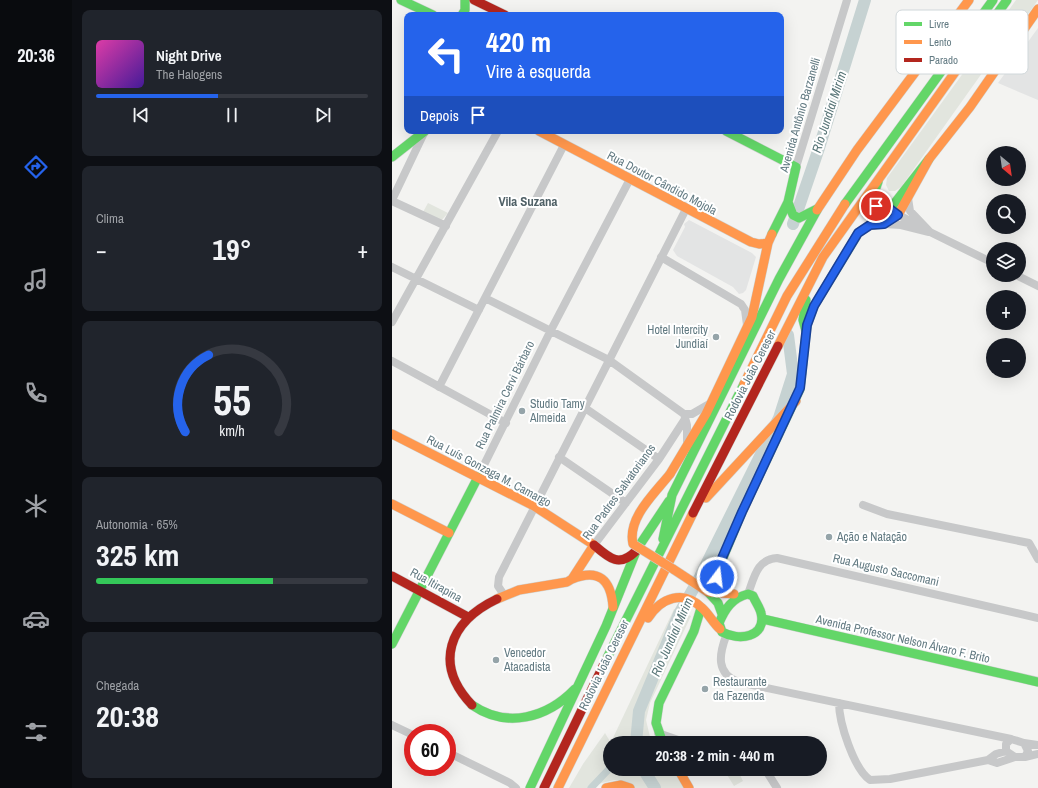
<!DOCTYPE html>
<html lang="pt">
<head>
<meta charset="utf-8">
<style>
  :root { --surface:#171b24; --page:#20242c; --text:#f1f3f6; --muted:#9ea1a6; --line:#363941; --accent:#2563eb }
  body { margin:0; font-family:"Archivo Narrow",sans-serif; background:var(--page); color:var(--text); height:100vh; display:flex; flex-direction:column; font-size:15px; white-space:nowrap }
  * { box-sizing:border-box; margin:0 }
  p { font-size:13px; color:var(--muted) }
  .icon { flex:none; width:22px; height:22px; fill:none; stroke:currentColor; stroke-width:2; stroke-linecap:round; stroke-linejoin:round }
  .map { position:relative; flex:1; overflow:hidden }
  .panel { display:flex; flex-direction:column; gap:10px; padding:10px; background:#0d0f14; width:320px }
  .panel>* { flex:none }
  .hud { position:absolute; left:12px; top:12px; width:380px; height:122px; border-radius:8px; box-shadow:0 4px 16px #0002; background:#2563eb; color:#fff; overflow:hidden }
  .needle { width:26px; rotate:151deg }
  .buttons { position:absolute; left:594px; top:146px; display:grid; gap:8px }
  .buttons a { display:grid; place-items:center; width:40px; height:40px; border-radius:50%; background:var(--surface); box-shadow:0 4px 16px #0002; font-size:20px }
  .speed { position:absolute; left:12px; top:724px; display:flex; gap:8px; font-size:20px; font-weight:700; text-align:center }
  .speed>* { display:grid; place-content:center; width:52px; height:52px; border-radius:50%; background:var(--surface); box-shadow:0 4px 16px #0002; line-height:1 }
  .speed .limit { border:6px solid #d22; background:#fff; color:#111 }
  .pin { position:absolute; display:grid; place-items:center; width:34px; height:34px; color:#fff; margin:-17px; border:2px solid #fff; border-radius:50%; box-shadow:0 1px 4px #0007 }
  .me { position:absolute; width:44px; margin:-22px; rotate:15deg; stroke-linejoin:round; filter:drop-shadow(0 0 3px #0008) }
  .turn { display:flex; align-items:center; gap:14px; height:84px; padding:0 16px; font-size:18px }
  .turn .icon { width:52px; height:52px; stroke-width:2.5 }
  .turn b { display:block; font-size:28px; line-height:34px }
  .then { display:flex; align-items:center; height:38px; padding:0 16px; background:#0003; gap:8px; font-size:15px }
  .big { font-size:30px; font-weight:800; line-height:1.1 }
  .panel .widget { flex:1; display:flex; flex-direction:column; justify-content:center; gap:6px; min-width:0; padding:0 14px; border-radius:8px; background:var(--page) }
  .panel .dial { align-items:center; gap:0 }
  .dial svg { height:104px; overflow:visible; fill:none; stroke:var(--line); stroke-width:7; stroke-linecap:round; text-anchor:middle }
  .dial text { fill:var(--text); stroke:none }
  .song { display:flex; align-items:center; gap:12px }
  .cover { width:48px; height:48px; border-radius:6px; background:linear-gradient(135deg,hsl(320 70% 55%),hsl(260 70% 35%)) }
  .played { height:4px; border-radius:2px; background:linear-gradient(90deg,var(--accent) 45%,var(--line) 45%) }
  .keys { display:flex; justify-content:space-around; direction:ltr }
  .heat { display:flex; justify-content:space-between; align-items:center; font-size:22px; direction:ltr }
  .charge { height:6px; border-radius:3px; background:linear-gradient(90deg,#34c759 65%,var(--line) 0) }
  .trip { position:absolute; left:211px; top:736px; width:224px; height:40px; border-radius:20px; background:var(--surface); box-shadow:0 4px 16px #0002; font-weight:800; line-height:40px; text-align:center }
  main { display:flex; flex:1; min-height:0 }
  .tabs { display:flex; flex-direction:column; width:72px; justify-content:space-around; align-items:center; background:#090b0e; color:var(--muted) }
  .tabs .icon { width:28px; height:28px }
  .tabs .selected { color:var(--accent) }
  .tabs b { font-size:18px; color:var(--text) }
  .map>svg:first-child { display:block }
  .built { fill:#e3e4e4 }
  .green { fill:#e2e5de }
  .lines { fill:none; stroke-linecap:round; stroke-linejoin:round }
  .canal { stroke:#c6d2d2; stroke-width:7 }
  .river { stroke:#c6d2d2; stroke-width:12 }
  .fast-casing { stroke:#ced0cf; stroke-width:10 }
  .slow-casing { stroke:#ced0cf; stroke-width:10 }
  .jam-casing { stroke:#ced0cf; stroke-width:10 }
  .street { stroke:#c7c8c9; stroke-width:8 }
  .fast { stroke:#63d668; stroke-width:9 }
  .slow { stroke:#ff974d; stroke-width:9 }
  .jam { stroke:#b3261e; stroke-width:9 }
  .slow-bridge-casing { stroke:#ced0cf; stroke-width:10; stroke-linecap:butt }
  .slow-bridge { stroke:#ff974d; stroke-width:9 }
  .route-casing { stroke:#184099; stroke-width:10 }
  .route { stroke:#2563eb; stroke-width:7 }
  .poi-dot { fill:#95a4a9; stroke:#fff; stroke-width:1.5 }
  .labels { text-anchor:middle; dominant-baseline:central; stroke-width:4; stroke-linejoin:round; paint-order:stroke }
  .street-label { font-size:12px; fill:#627a82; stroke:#fff }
  .poi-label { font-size:12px; fill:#627a82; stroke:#fff; text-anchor:start }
  .water-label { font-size:13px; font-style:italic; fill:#597678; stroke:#fff }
  .neighbourhood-label { font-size:13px; font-weight:bold; fill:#506167; stroke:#fff }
  .key { fill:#fff; stroke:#d0d7da; stroke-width:1 }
  .key-label { font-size:11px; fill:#627a82 }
</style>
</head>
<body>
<main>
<nav class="tabs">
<b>20:36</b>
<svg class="icon selected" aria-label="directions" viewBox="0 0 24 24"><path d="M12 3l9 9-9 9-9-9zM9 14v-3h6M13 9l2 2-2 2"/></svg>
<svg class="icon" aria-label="music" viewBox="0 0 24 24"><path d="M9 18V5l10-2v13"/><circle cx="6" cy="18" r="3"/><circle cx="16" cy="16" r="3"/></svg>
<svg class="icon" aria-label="phone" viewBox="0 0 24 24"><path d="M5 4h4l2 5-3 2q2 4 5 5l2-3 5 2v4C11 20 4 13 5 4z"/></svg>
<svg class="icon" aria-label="climate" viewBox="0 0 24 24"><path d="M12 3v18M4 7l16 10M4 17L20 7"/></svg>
<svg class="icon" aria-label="car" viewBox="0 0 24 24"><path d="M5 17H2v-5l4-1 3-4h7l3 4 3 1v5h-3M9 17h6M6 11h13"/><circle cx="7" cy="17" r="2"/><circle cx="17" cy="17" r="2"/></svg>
<svg class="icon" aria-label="filters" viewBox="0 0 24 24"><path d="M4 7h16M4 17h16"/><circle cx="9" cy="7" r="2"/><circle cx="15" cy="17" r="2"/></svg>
</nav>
<section class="panel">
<div class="widget">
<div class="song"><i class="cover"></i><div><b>Night Drive</b><p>The Halogens</p></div></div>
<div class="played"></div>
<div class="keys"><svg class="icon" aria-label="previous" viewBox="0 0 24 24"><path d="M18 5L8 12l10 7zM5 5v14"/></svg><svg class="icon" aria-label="pause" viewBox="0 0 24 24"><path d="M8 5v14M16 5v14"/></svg><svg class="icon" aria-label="next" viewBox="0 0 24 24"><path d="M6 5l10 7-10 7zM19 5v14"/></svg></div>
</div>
<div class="widget"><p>Clima</p>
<div class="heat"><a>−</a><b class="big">19°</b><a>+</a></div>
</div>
<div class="widget dial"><svg viewBox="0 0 100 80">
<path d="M14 69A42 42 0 1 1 86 69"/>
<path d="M14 69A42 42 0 0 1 32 10" stroke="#2563eb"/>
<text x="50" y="56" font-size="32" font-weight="700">55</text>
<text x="50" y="72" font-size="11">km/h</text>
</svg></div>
<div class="widget"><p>Autonomia · 65%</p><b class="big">325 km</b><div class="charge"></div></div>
<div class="widget"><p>Chegada</p><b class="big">20:38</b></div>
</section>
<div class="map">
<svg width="646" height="788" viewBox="0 0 646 788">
  <rect width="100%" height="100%" fill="#f3f3f1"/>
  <path class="built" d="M 646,28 L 646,100 L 606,83 Z
    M 297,220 L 360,253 L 364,257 L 354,290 L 351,293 L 347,294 L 341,287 L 285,256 L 281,250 L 293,227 L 292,224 Z"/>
  <path class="green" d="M 624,0 L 646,0 L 623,32 L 615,36 L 608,31 L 606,25 Z
    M 593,43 L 599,43 L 605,52 L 509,187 L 503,191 L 497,191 L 494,185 L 495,178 Z
    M 36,203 L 56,213 L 49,221 L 31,212 Z
    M 282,609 L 299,616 L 258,703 L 254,720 L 258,737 L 261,743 L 222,743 L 220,740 Z
    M 213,733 L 219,743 L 218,769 L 283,769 L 294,788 L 243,788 L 227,780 L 222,780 L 206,784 L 202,788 L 177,788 L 191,764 Z
    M 334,769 L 345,769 L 351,781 L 342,786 L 332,770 Z"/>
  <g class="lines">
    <path class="canal" d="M 242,743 L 244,741
      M 199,788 L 218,768"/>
    <path class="river" d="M 401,224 L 427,148 L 473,0
      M 244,743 L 247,711 L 287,614 L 308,577 L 387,418 L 401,374 L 396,335
      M 251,769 L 263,788"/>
    <g class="fast-casing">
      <path id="fast" d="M 9,0 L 41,15
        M 70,15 L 73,10 L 73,0
        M 566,68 L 615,0
        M 334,131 L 404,167 L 396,202 L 380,234
        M 0,157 L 33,131
        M 486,182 L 482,193 L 484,206 L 494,210 L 498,209 L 537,159
        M 396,202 L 401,215 L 407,218 L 425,209
        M 453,204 L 601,0
        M 414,300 L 411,320 L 414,331
        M 271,539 L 280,495 L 387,279 L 425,210
        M 316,592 L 326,603 L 330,614
        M 336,593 L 327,584 L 325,572 L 350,512 L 408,389 L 415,325 L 422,306 L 464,237
        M 356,594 L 361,596 C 363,601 368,608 369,613 C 375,638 346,641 330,632 L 327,623 C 333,609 340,598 356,594 Z
        M 371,619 L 646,682
        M 0,644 L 86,477
        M 214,660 L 352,384
        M 80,705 C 115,729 155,718 183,689
        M 271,743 L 264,723 L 267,703 L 302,631 L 309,608
        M 138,788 L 214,626 L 245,549 L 277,501"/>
    </g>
    <g class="slow-casing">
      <path id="slow" d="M 147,131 L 359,242 L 367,244 L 376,243 L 380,234
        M 425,210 L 465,150 L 577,0
        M 464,237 L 466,233 L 478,225 L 492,224 L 506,215 L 537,159 L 578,107 L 646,9
        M 386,346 L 431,257 L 566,68
        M 352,384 L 395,296 L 453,204
        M 0,434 L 142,506 L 202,545 L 180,579 L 175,582 L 127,590 L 105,599
        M 278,474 L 314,414 L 360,317 L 376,243
        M 314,498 L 404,401
        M 0,504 L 57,533
        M 281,569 L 316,592 L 342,594
        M 180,579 C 207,568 219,580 221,607
        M 256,618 C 269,598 291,589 310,608 C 317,614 321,623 328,629
        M 286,769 L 297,788
        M 166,788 L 301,513
        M 214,788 L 229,785 L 238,788"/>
    </g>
    <g class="jam-casing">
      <path id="jam" d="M 82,0 L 113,15
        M 301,513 L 386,346
        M 202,545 C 217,558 227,568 244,551
        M 0,576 L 76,617
        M 80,705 C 41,664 57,622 105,599
        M 152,788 L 214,660"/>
    </g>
    <path class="street" d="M 404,167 L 455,0
      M 516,198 L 518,211 L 538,232 L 601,263
      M 0,200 L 32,133
      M 0,201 L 54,226
      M 502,212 L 528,227
      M 492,224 L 509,225 L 537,232
      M 269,257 L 349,304 L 353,310 L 355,325
      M 0,267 L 87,310
      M 624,275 L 646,286
      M 93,298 L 217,360 L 292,414 L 295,425 L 295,444
      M 0,322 L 106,131
      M 0,361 L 114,423
      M 47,387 L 172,145
      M 193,408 L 267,459
      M 292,414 L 300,414 L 319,403
      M 167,457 L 234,503
      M 86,477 L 159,330 L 238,179
      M 471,505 L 495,514 L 637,543 L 646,559
      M 202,545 L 267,459 L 293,419
      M 356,594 C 362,578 365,559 385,558 L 646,618
      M 112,595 L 106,586 L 107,577 L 294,209
      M 334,636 C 327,655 324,673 346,682 L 619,739
      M 447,703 C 447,723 462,769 478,780 L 498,779 L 596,760 L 604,754 L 614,751
      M 0,725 L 21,735
      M 266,733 L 295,743
      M 619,739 L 632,743 L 636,751 L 633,757 L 623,757 L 614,751 L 614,744 Z
      M 632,743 L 646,745
      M 55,752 L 118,783 L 124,788
      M 633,757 L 646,754
      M 596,760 L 605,763 L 623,757
      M 373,769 L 385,788"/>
    <use href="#fast" class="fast"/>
    <use href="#slow" class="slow"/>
    <use href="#jam" class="jam"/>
    <g class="slow-bridge-casing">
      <path id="slow-bridge" d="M 278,474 C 263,493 235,518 241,544 L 281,569"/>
    </g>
    <use href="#slow-bridge" class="slow-bridge"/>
  </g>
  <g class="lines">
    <g class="route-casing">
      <path id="route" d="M 325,577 L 330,558 L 350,512 L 408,388 L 415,325 L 422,306 L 466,233 L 478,225 L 492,224 L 506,215 L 498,209 L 494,210 L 484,206"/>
    </g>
    <use href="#route" class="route"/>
  </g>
  <g class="poi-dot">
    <circle cx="324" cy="337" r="4"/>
    <circle cx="130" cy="411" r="4"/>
    <circle cx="437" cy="537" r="4"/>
    <circle cx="104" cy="660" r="4"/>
    <circle cx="313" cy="689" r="4"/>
  </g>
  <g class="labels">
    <g class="street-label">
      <text transform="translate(408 115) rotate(-74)">Avenida Antônio Barzanelli</text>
      <text transform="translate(270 183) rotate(28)">Rua Doutor Cândido Mojola</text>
      <text transform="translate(358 375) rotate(-63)">Rodovia João Cereser</text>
      <text transform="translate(113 395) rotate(-64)">Rua Palmira Cervi Bárbaro</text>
      <text transform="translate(97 471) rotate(28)">Rua Luís Gonzaga M. Camargo</text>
      <text transform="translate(227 492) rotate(-54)">Rua Padres Salvatorianos</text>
      <text transform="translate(494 570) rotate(13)">Rua Augusto Saccomani</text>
      <text transform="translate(44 585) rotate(29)">Rua Itirapina</text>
      <text transform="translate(511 639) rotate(13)">Avenida Professor Nelson Álvaro F. Brito</text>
      <text transform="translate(212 665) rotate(-64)">Rodovia João Cereser</text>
    </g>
    <g class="poi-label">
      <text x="316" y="330" text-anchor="end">Hotel Intercity<tspan x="316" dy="14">Jundiaí</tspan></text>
      <text x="138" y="404">Studio Tamy<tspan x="138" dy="14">Almeida</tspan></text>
      <text x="445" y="537">Ação e Natação</text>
      <text x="112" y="653">Vencedor<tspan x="112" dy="14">Atacadista</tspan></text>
      <text x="321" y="682">Restaurante<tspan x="321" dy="14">da Fazenda</tspan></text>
    </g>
    <g class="water-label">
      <text transform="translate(437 112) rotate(-72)">Rio Jundiaí Mirim</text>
      <text transform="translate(280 637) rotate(-66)">Rio Jundiaí Mirim</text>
    </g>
    <g class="neighbourhood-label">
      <text x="136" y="201">Vila Suzana</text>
    </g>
  </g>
  <rect x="504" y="10" width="132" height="64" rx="6" class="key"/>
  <rect x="512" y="22" width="18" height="4" fill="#63d668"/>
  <rect x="512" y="40" width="18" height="4" fill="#ff974d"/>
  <rect x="512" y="58" width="18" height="4" fill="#b3261e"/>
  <g class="key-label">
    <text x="537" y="28">Livre</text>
    <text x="537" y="46">Lento</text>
    <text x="537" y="64">Parado</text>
  </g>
</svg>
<div class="buttons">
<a><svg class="needle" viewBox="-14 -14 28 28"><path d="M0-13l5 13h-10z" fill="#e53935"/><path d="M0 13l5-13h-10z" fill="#9ea1a6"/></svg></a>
<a><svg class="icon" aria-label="search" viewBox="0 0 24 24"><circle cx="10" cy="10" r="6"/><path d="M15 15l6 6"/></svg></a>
<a><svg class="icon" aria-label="layers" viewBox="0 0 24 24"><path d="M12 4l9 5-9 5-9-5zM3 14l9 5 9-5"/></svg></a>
<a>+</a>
<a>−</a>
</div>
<div class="speed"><div class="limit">60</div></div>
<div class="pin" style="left:484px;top:206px;background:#d93025"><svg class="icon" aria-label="arrive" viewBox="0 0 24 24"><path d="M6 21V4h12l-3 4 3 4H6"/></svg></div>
<svg class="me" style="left:325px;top:577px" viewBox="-20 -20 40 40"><circle r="17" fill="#2563eb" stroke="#fff" stroke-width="3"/><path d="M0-11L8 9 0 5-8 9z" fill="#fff"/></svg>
<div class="trip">20:38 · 2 min · 440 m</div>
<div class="hud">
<div class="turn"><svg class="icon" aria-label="left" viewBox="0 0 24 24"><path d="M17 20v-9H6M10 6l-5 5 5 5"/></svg><div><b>420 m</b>Vire à esquerda</div></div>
<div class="then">Depois<svg class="icon" aria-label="arrive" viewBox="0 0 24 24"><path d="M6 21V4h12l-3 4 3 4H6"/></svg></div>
</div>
</div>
</main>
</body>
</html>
